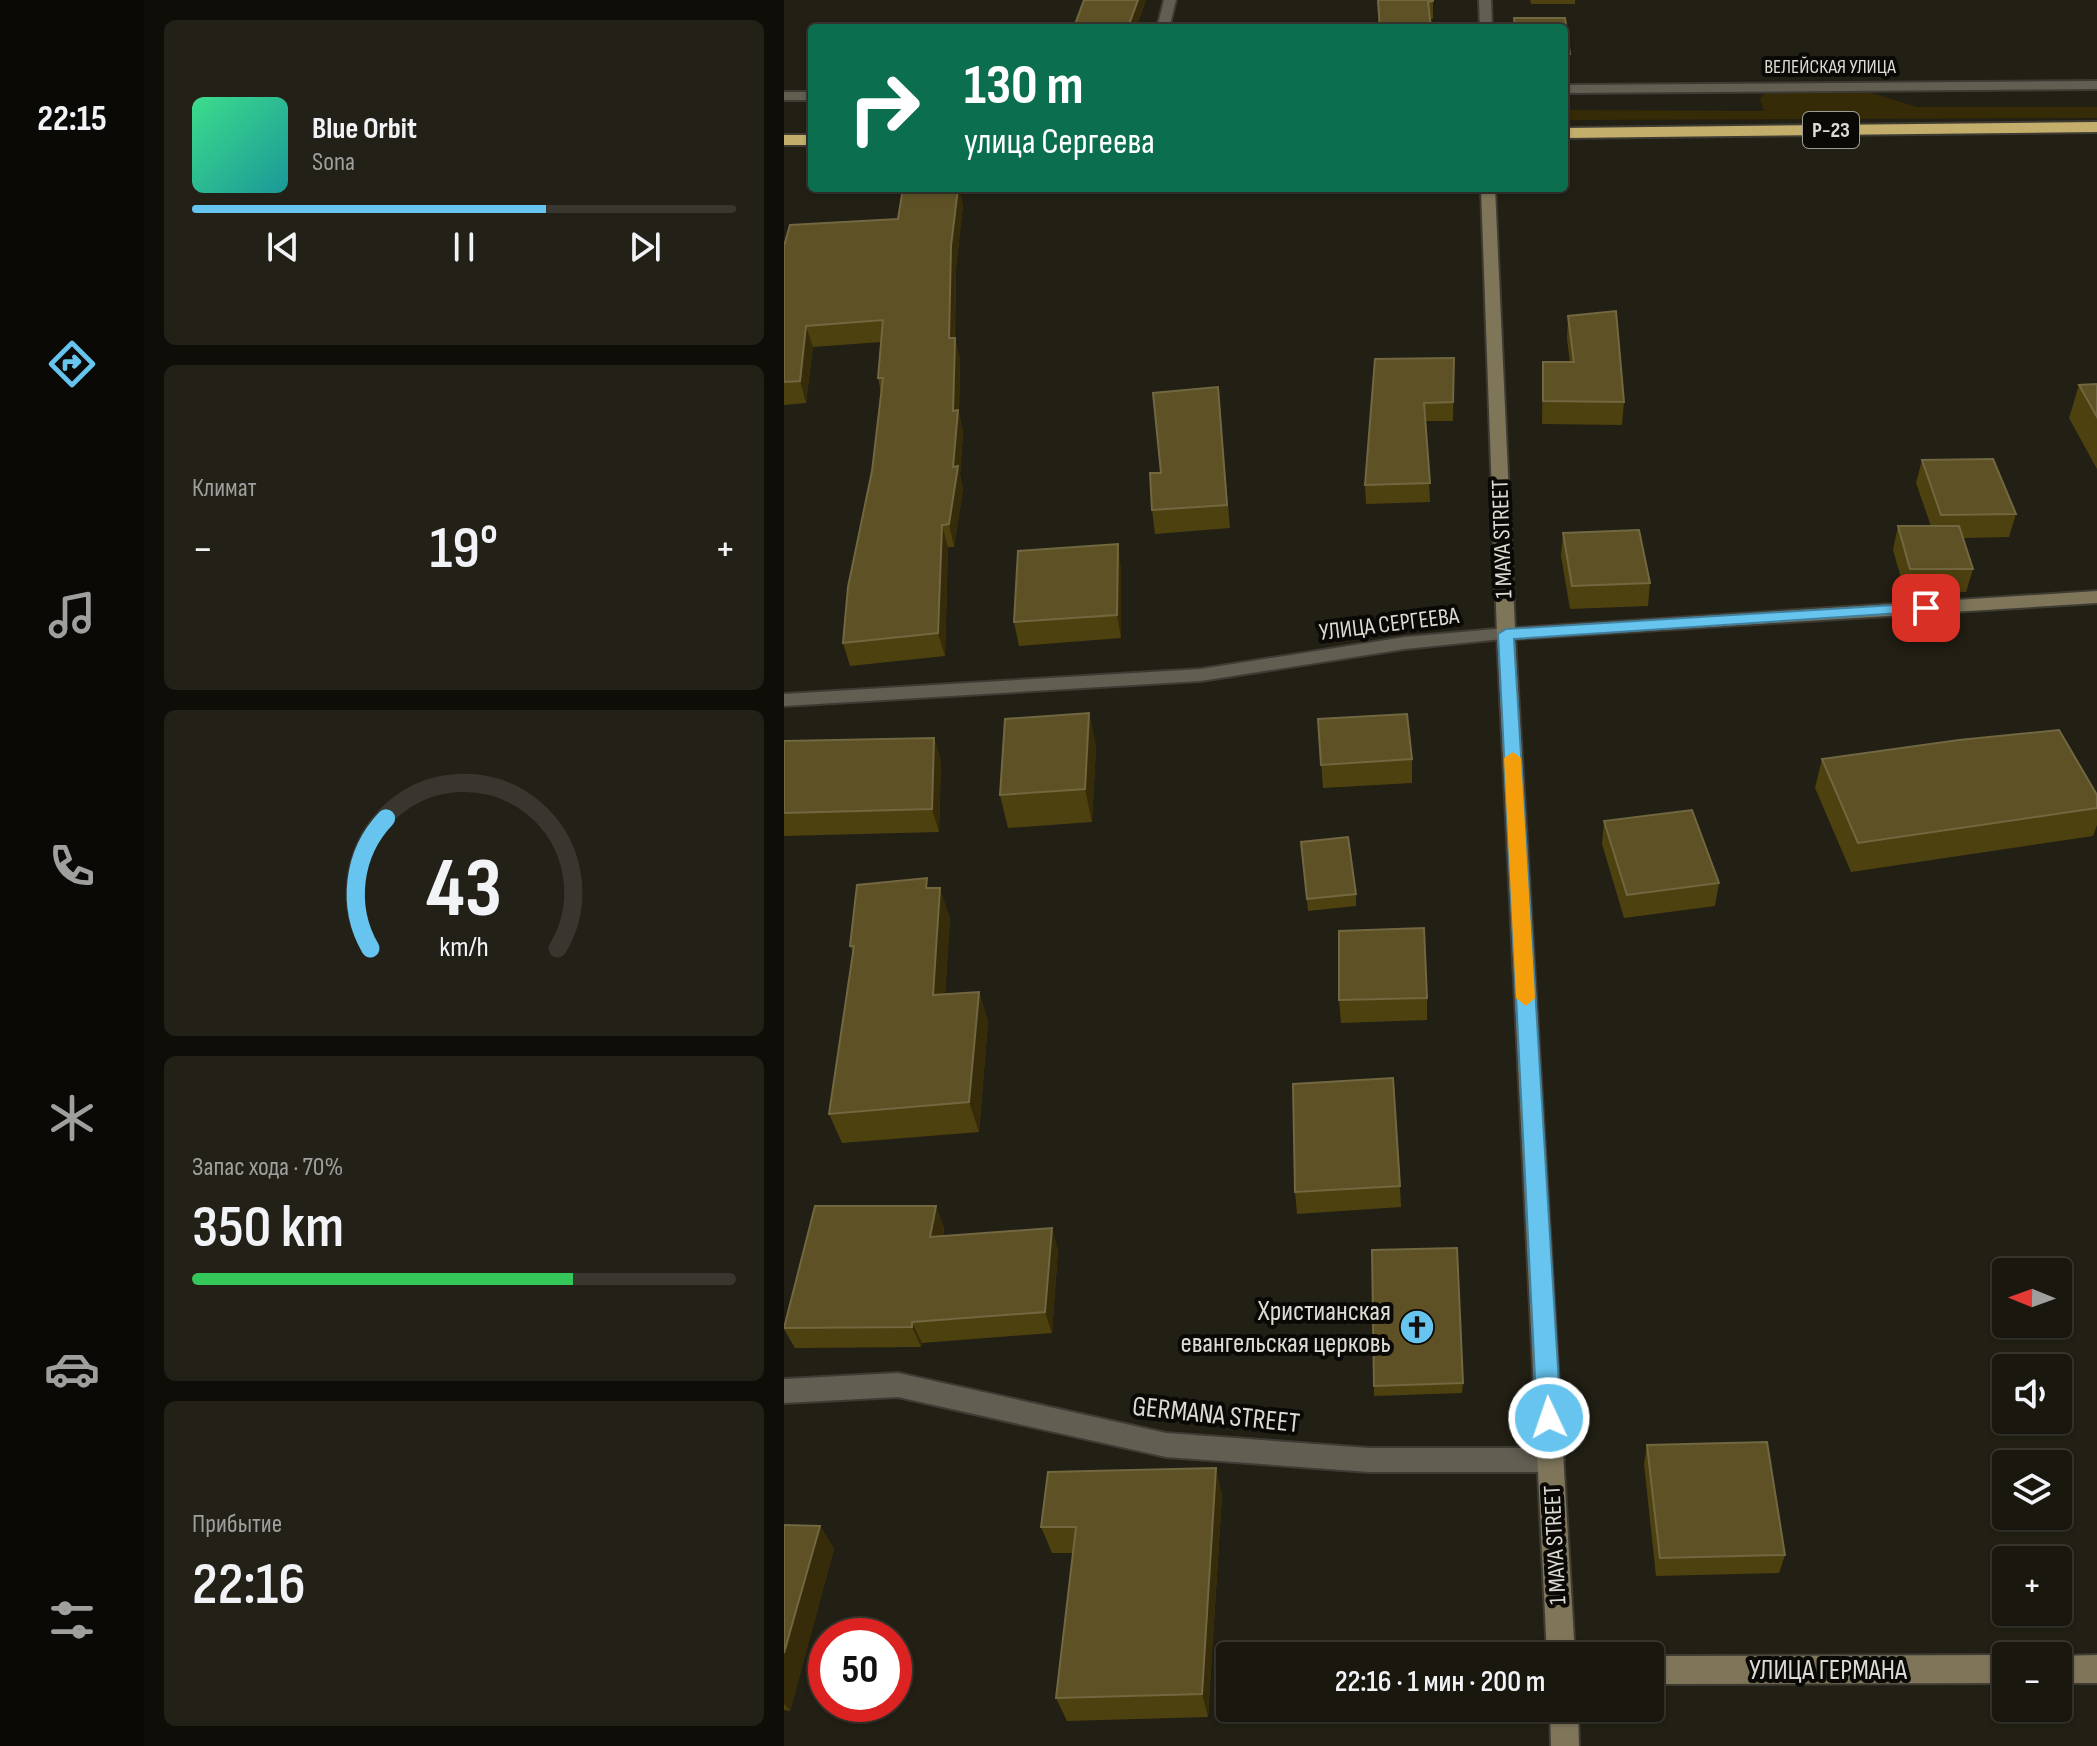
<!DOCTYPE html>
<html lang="ru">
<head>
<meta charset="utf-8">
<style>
  :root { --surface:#1a170f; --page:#232018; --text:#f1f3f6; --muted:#9f9f9e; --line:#38362f; --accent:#66c4ef }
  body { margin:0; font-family:"Sofia Sans Condensed",sans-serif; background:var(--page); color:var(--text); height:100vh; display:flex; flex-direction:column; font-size:30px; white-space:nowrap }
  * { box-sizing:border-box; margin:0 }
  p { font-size:26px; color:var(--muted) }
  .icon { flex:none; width:44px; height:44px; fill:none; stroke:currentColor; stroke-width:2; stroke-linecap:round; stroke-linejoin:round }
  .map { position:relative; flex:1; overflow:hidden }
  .panel { display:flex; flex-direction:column; gap:20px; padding:20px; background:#0e0d08; width:640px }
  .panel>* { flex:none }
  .banner { position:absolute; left:24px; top:24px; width:760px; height:168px; border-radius:8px; box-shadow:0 2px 6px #0004,0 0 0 2px var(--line); background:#0b6e4f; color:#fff; overflow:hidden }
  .needle { width:52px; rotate:271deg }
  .buttons { position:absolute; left:1208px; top:1258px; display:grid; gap:16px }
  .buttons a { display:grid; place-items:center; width:80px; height:80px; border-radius:8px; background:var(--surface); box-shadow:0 2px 6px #0004,0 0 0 2px var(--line); font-size:40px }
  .speed { position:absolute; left:24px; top:1618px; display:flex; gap:16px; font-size:40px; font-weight:700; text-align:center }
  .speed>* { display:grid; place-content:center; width:104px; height:104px; border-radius:50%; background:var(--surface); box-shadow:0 2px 6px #0004,0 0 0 2px var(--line); line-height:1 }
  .speed .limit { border:12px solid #d22; background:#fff; color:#111 }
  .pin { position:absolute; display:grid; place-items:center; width:68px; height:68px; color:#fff; margin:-34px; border-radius:16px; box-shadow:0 4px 12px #0006 }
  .me { position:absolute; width:88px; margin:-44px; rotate:357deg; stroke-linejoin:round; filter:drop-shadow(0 0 6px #0008) }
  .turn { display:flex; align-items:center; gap:28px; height:168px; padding:0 24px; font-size:36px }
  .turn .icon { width:104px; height:104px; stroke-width:2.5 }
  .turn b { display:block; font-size:56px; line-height:68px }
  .big { font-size:60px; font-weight:600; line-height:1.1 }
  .panel .tile { flex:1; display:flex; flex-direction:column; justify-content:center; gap:12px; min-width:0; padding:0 28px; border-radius:12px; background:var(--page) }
  .panel .dial { align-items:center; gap:0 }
  .dial svg { height:208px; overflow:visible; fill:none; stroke:var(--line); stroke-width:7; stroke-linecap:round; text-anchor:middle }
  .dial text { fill:var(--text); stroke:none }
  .song { display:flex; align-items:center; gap:24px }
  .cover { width:96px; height:96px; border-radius:12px; background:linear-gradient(135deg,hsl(150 70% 55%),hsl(180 70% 35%)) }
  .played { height:8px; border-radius:4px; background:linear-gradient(90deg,var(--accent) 65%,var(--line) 65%) }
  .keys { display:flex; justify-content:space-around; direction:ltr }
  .heat { display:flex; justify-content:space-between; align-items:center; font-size:44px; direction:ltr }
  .charge { height:12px; border-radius:6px; background:linear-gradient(90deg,#34c759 70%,var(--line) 0) }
  .trip { position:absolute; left:432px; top:1642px; width:448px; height:80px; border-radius:8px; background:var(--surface); box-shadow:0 2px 6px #0004,0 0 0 2px var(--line); font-weight:600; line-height:80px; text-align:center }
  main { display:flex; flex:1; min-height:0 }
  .tab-bar { display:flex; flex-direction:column; width:144px; justify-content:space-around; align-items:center; background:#0a0906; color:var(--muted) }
  .tab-bar .icon { width:56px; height:56px }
  .tab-bar .active { color:var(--accent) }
  .tab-bar b { font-size:36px; color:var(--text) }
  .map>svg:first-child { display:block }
  .green { fill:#352b06 }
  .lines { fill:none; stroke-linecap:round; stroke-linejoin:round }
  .street-casing { stroke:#3e3b34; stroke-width:4 }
  .secondary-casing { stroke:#3e3b34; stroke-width:4 }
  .highway-casing { stroke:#3e3b34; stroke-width:4 }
  .street { fill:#625e52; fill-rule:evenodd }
  .secondary { fill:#7f765a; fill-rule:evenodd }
  .highway { fill:#c4ae6b; fill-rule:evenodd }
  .wall { fill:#4e4110 }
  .shaded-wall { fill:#362c09 }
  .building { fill:#5d5125; stroke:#716740; stroke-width:2 }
  .route { fill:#66c4ef; stroke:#427f9b; stroke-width:2 }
  .slow { fill:#f59e0b }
  .labels { text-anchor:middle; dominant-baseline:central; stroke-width:8; stroke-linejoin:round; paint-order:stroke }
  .far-street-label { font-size:20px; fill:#dddbd3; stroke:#0a0905 }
  .shield { fill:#0a0905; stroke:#9e9c95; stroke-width:2 }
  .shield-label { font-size:22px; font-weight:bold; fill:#dddbd3 }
  .street-label { font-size:24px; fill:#dddbd3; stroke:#0a0905 }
  .near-poi-label { font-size:28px; fill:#dddbd3; stroke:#0a0905; text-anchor:end }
  .near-street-label { font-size:28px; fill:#dddbd3; stroke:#0a0905 }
</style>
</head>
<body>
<main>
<nav class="tab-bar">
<b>22:15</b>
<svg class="icon active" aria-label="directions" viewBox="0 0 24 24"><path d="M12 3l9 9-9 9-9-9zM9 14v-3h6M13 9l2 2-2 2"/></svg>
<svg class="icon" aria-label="music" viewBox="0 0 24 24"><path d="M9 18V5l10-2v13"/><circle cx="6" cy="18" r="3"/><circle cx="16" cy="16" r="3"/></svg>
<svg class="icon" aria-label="phone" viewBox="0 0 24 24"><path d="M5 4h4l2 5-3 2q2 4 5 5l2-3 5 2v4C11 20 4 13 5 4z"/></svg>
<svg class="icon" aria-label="climate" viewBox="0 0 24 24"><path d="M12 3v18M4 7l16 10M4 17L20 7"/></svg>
<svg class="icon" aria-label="car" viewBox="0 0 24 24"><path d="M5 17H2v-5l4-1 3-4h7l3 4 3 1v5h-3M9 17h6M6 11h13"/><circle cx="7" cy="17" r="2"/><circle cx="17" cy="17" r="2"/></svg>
<svg class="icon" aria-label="filters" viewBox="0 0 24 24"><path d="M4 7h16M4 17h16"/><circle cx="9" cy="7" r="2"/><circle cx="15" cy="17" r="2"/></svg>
</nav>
<section class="panel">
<div class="tile">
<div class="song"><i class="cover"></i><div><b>Blue Orbit</b><p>Sona</p></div></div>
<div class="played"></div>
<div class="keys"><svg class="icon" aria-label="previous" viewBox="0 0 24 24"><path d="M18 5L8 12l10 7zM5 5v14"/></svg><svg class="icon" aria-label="pause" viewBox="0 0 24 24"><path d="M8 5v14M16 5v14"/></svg><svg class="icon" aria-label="next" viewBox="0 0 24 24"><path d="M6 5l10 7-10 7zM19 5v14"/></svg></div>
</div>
<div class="tile"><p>Климат</p>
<div class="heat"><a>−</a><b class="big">19°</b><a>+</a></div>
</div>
<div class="tile dial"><svg viewBox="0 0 100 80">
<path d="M14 69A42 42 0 1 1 86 69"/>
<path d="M14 69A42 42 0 0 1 20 19" stroke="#66c4ef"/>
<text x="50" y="56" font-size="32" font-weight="700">43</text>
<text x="50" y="72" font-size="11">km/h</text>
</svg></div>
<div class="tile"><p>Запас хода · 70%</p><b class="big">350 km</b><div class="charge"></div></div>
<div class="tile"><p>Прибытие</p><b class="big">22:16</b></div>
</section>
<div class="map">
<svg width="1313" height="1746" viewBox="0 0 1313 1746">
  <rect width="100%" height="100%" fill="#221f14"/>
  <path class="green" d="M 982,92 L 1085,92 L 1133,107 L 1313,107 L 1313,118 L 780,120 L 780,110 L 980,111 L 976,98 Z"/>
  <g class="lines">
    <g class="street-casing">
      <path id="street" d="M 380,0 L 392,0 L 385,28 L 373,28 Z
        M 695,0 L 707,0 L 708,28 L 696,28 Z
        M 1313,81 L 1313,89 L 780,93 L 780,85 Z
        M 0,92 L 28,92 L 28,100 L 0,100 Z
        M 722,628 L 731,634 L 728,638 L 621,649 L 417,681 L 0,706 L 0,694 L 417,669 L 621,637 Z
        M 114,1373 L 382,1433 L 585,1448 L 767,1448 L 776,1451 L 780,1460 L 776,1469 L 767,1472 L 585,1472 L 382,1457 L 114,1397 L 0,1403 L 0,1379 Z"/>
    </g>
    <g class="secondary-casing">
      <path id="secondary" d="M 697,188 L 711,188 L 731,628 L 1313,591 L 1313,603 L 731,639 L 791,1656 L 763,1656 L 713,634 Z
        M 1222,1655 L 1222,1683 L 866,1684 L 866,1656 Z
        M 1313,1655 L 1313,1683 L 1274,1683 L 1272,1656 Z
        M 766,1708 L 794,1708 L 795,1746 L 767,1746 Z"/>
    </g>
    <g class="highway-casing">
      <path id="highway" d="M 1313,122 L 1313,132 L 780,138 L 780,128 Z
        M 0,135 L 28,135 L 28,145 L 0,145 Z"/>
    </g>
    <use href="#street" class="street"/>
    <use href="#secondary" class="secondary"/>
    <use href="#highway" class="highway"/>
  </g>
  <path class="wall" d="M 300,0 L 362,0 L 352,28 L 290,28 Z
    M 593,0 L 649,0 L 649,19 L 646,19 L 647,28 L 595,28 Z
    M 746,0 L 791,0 L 791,4 L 747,4 Z
    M 730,18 L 781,18 L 786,54 L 785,75 L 780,75 L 780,28 L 730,28 Z
    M 179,205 L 172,268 L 171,338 L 176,360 L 175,413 L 179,432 L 176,475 L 179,489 L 170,547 L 164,547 L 161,656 L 66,666 L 59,643 L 88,471 L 97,393 L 94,378 L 97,342 L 29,347 L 22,403 L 0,405 L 0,246 Z
    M 784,316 L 840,402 L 838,425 L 758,424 L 759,362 L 786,362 L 783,339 Z
    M 670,358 L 669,421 L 642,421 L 646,502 L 582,504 L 581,485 Z
    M 1313,384 L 1313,469 L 1285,418 L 1295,385 Z
    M 436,410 L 446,528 L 371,534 L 368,510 Z
    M 1138,460 L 1232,514 L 1225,537 L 1179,538 L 1189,569 L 1182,592 L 1121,592 L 1109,550 L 1114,526 L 1147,526 L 1132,483 Z
    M 779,533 L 866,583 L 864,606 L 786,609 L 777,556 Z
    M 337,567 L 337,638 L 235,646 L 230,622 Z
    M 305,713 L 312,747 L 308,822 L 224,828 L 216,795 Z
    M 534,719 L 628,759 L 628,783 L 539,788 Z
    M 150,738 L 157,761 L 155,832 L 0,836 L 0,741 Z
    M 1038,759 L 1313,795 L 1313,825 L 1309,836 L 1067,872 L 1031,788 Z
    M 820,821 L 935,883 L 931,906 L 840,918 L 818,844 Z
    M 517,842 L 572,894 L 572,906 L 524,911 Z
    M 146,888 L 166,918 L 161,995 L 195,992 L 204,1022 L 195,1132 L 58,1143 L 45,1114 L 69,953 L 66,946 Z
    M 643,998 L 643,1020 L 557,1023 L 555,1000 Z
    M 616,1186 L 617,1207 L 513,1214 L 511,1192 Z
    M 160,1227 L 159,1236 L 274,1249 L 268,1333 L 138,1343 L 137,1347 L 11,1348 L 0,1329 L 0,1325 Z
    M 679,1383 L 678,1393 L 590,1396 L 590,1386 Z
    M 863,1445 L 1001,1555 L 995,1573 L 872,1576 L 860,1464 Z
    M 438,1495 L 424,1717 L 283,1721 L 272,1698 L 289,1553 L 268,1553 L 257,1527 Z
    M 0,1525 L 36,1526 L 50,1549 L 6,1711 L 0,1710 Z"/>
  <path class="shaded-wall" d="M 354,0 L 362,0 L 352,28 L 344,28 Z
    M 174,188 L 176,188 L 179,205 L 172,268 L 170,360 L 165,338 L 167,246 Z
    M 22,326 L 29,347 L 22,403 L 16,381 Z
    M 171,338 L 176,360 L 175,413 L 179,432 L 176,475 L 179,489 L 170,547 L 165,524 L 169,467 Z
    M 158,525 L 164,547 L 161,656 L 154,633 Z
    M 334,544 L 337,567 L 337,638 L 333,615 Z
    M 305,713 L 312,747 L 308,822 L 301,789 Z
    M 150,738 L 157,761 L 155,832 L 148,809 Z
    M 156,888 L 166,918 L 159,1025 L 149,995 Z
    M 195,992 L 204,1022 L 195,1132 L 185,1102 Z
    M 152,1206 L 160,1227 L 154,1258 L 146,1237 Z
    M 268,1228 L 274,1249 L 268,1333 L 261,1312 Z
    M 128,1322 L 138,1343 L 137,1347 L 128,1327 Z
    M 432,1468 L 438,1495 L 424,1717 L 418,1694 Z
    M 36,1526 L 50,1549 L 6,1711 L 0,1704 L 0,1653 Z"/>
  <path class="building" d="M 300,0 L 354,0 L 344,27 L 290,27 Z
    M 594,0 L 649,0 L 649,1 L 644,2 L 647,28 L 596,28 Z
    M 730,18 L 781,18 L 786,54 L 780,54 L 780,28 L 731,28 Z
    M 119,188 L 174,188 L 167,246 L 165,338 L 171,338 L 169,411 L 174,410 L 169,467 L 174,466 L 165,524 L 158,525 L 154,633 L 59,643 L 64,587 L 88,471 L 99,378 L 94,378 L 99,320 L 22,326 L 16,381 L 0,382 L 0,246 L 6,225 L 114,219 Z
    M 832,311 L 840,402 L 759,401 L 759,362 L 790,362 L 784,316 Z
    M 670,358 L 669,402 L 640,403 L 646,483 L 581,485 L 591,359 Z
    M 1313,384 L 1313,417 L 1295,385 Z
    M 434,387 L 443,505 L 368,510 L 366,473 L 377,473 L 369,393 Z
    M 1209,459 L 1232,514 L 1157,515 L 1138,460 Z
    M 1114,526 L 1175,526 L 1189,569 L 1126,569 Z
    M 855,530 L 866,583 L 788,586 L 779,533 Z
    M 334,544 L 333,615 L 230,622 L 234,551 Z
    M 305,713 L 301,789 L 216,795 L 221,719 Z
    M 623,714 L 628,759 L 537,765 L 534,719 Z
    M 1275,730 L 1313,795 L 1313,808 L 1074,843 L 1038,759 L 1175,740 Z
    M 150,738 L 148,809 L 0,813 L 0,741 Z
    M 908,810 L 935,883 L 843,895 L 820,821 Z
    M 564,837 L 572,894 L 523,899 L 517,842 Z
    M 143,878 L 142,888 L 156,888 L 149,995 L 195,992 L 185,1102 L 45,1114 L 70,946 L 66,946 L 73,885 Z
    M 640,928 L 643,998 L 555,1000 L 555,931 Z
    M 609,1078 L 616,1186 L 511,1192 L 509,1084 Z
    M 31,1206 L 152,1206 L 146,1237 L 268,1228 L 261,1312 L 128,1322 L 128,1327 L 0,1328 Z
    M 673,1248 L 679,1383 L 590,1386 L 588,1250 Z
    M 983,1442 L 1001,1555 L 876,1558 L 863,1445 Z
    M 432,1468 L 418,1694 L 272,1698 L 292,1527 L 257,1527 L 264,1472 Z
    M 0,1525 L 36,1526 L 0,1653 Z"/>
  <path class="route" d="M 1142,603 L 1147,604 L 1147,611 L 730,639 L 777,1418 L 773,1426 L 765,1429 L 757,1426 L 753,1418 L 714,634 L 722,629 Z"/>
  <path class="slow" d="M 729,752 L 737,758 L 751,998 L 742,1006 L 732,998 L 720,758 Z"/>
  <defs>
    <g id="church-disc" transform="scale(1.8)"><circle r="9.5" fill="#66c4ef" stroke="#0a0905"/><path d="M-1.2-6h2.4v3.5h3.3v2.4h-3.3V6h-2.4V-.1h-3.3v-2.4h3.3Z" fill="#111"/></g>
  </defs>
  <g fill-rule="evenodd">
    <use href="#church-disc" x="633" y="1327"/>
  </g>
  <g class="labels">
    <g class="far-street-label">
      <text x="1046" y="67">ВЕЛЕЙСКАЯ УЛИЦА</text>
    </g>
    <rect class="shield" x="1019" y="112" width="56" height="36" rx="6"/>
    <g class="shield-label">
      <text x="1047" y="130">Р-23</text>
    </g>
    <g class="street-label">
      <text transform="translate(718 539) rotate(-92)">1 MAYA STREET</text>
      <text transform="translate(605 624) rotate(-7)">УЛИЦА СЕРГЕЕВА</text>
      <text transform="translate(771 1545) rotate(-93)">1 MAYA STREET</text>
    </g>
    <g class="near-poi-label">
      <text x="607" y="1311">Христианская<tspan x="607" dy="32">евангельская церковь</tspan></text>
    </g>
    <g class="near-street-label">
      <text transform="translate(432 1415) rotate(6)">GERMANA STREET</text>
      <text x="1044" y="1670">УЛИЦА ГЕРМАНА</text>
    </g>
  </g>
</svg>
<div class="buttons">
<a><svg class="needle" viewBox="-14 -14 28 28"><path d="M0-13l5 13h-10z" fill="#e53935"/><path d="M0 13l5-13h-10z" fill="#9f9f9e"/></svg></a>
<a><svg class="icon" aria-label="sound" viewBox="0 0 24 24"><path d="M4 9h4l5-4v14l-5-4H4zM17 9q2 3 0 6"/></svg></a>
<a><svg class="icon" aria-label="layers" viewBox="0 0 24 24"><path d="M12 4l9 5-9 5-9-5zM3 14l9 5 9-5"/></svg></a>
<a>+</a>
<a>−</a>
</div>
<div class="speed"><div class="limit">50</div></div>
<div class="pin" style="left:1142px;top:608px;background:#d93025"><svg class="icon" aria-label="arrive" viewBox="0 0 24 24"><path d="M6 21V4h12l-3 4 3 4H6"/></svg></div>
<svg class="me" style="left:765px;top:1418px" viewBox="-20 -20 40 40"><circle r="17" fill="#66c4ef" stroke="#fff" stroke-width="3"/><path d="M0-11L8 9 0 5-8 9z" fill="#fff"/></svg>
<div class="trip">22:16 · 1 мин · 200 m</div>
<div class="banner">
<div class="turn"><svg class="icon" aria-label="right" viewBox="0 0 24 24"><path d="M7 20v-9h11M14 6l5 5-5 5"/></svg><div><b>130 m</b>улица Сергеева</div></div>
</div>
</div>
</main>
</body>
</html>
